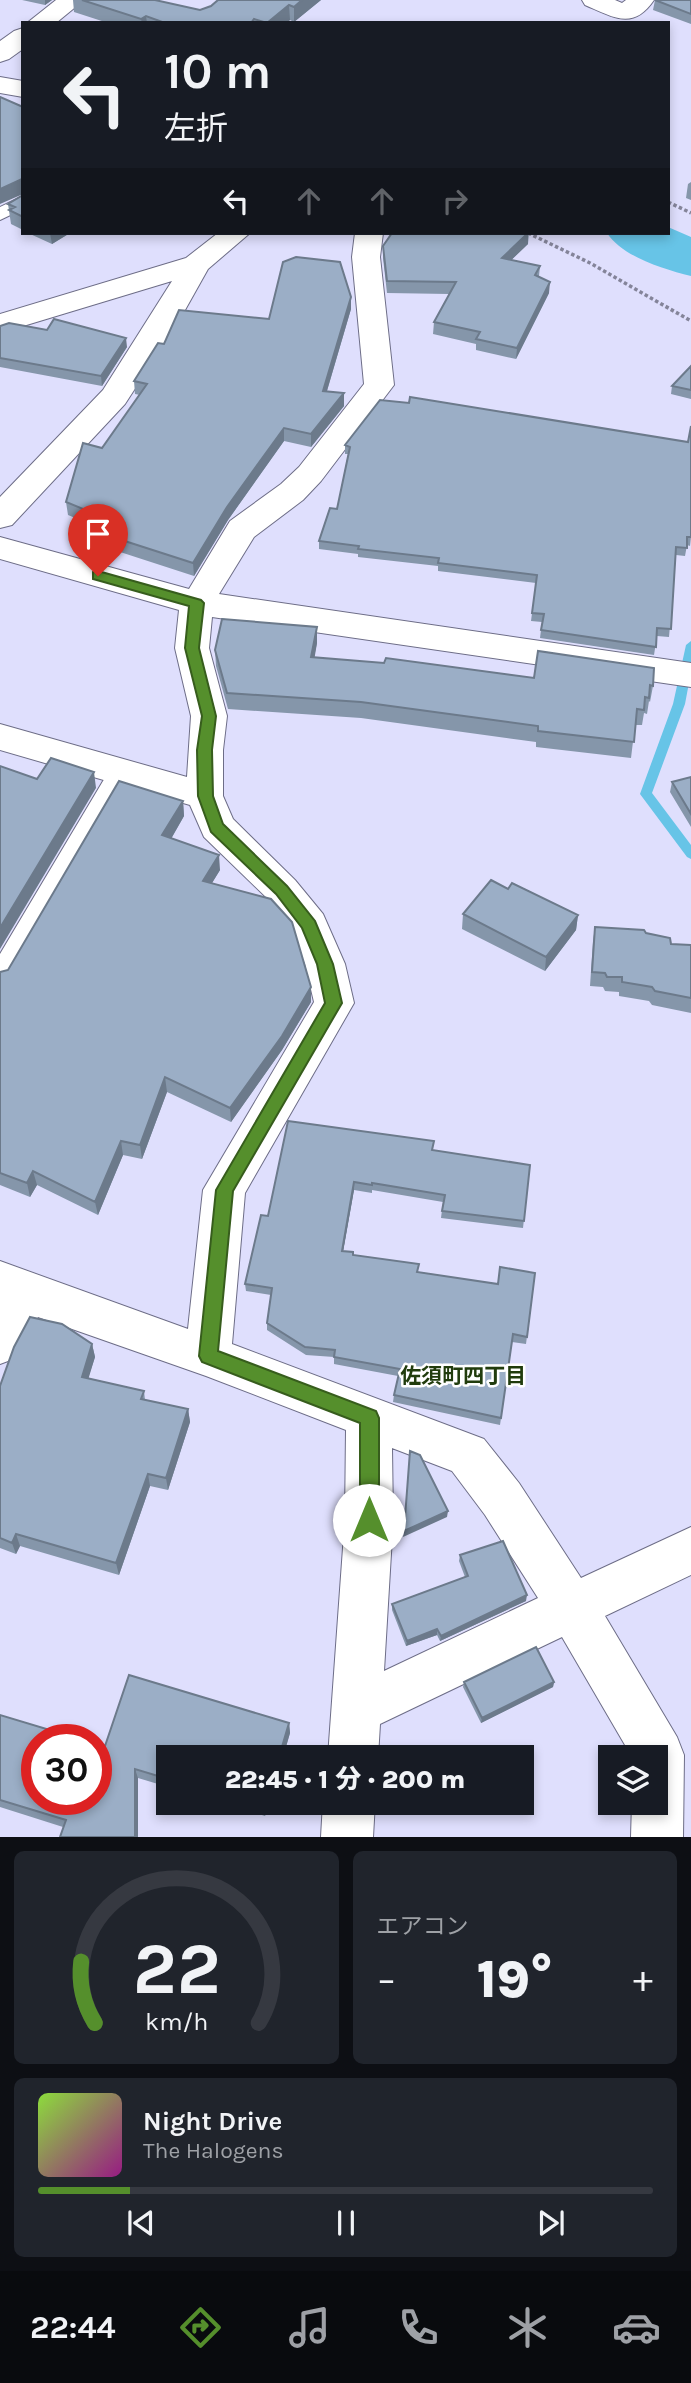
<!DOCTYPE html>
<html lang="ja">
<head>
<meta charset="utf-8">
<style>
  :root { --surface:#171b24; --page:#20242c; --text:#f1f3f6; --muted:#9ea1a6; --line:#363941; --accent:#558f2c }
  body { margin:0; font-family:Karla,"Noto Sans JP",sans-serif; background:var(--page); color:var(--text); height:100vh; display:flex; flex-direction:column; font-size:26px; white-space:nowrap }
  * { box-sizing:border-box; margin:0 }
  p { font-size:23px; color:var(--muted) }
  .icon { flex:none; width:38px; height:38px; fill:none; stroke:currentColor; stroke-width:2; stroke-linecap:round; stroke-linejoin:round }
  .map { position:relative; height:1837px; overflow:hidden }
  .details { display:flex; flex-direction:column; gap:14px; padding:14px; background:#0d0f14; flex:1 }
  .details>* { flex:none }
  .guide { position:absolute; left:21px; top:21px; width:649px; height:214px; border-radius:0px; box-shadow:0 4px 10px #0003; background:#171b24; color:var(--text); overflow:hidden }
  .tools { position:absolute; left:598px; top:1745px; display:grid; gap:14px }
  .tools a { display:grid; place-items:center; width:70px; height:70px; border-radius:0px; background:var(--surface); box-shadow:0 4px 10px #0003; font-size:35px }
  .speed { position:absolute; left:21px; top:1724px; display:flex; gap:14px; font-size:35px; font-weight:700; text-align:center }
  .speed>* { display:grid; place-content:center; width:91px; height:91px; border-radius:50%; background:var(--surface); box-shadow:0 4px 10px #0003; line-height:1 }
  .speed .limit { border:10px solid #d22; background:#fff; color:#111 }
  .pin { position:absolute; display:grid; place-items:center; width:60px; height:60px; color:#fff; margin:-72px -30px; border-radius:50% 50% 50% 0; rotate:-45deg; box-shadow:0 0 7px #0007 }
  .pin .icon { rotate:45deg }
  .me { position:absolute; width:77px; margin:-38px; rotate:0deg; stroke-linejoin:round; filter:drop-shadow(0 0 5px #0008) }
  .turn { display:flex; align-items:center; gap:24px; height:147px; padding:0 28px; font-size:32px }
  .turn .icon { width:91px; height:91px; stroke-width:2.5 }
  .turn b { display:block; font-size:49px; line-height:60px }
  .lanes { display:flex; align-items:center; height:66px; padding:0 28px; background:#0003; justify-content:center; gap:35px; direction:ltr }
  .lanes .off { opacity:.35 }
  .big { font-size:52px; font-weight:800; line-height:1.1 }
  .details .widget { flex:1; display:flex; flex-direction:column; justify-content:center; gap:10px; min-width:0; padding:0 24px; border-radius:10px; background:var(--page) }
  .details .dial { align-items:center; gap:0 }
  .dial svg { height:182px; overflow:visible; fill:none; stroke:var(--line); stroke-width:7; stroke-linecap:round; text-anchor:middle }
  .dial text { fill:var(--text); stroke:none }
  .song { display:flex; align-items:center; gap:21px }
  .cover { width:84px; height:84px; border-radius:10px; background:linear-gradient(135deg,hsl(90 70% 55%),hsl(310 70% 35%)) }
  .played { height:7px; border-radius:4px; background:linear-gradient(90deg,var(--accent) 15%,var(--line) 15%) }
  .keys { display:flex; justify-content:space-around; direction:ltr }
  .heat { display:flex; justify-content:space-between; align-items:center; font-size:38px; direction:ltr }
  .details .tiles { flex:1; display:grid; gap:14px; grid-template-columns:1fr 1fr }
  .widget:last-child { grid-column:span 2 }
  .trip { position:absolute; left:156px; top:1745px; width:378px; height:70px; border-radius:0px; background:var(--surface); box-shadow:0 4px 10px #0003; font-weight:800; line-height:70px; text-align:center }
  .dock { display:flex; height:112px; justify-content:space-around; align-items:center; background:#090b0e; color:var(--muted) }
  .dock .icon { width:49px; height:49px }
  .dock .on { color:var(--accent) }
  .dock b { font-size:32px; color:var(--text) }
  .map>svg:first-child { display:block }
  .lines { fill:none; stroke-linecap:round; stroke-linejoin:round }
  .stream { fill:#67c4e7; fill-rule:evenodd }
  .river { fill:#67c4e7; fill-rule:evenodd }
  .lane-casing { stroke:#6d6d87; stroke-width:2 }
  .street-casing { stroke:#6d6d87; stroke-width:2 }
  .path { stroke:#848499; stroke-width:3.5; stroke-dasharray:3.5 2.5; stroke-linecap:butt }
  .lane { fill:#fff; fill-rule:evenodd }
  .street { fill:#fff; fill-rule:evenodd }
  .wall { fill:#8596aa }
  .shaded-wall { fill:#6c7a8b }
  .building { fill:#9baec6; stroke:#6c7a8b; stroke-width:2 }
  .route { fill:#558f2c; stroke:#375d1d; stroke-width:2 }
  .labels { text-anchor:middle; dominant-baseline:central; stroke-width:5; stroke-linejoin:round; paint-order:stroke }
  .neighbourhood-label { font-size:21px; font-weight:bold; fill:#213c0d; stroke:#fff }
</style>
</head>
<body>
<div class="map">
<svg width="691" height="1837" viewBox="0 0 691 1837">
  <rect width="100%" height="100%" fill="#dfdffd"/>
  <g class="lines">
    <path class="stream" d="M 691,641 L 691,672 L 685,704 L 652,793 L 691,845 L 691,859 L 687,857 L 640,794 L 673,704 L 686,645 Z"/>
    <path class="river" d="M 668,227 L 691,237 L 691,276 C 663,269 623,257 607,233 L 668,233 Z"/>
    <g class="lane-casing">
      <path id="lane" d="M 23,196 L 23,209 L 0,220 L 0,207 Z
        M 120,763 L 128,766 L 132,772 L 9,983 L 0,986 L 0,954 L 112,766 Z"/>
    </g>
    <g class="street-casing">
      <path id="street" d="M 56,0 L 84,0 L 56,23 L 27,23 Z
        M 582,0 L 615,0 L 622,3 L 626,0 L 654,0 C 633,31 613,17 585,5 Z
        M 23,28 L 23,49 L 9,59 L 0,62 L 0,41 L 14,31 Z
        M 0,77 L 23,81 L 23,97 L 0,93 Z
        M 218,233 L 250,233 L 208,269 L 180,319 L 125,404 L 12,525 L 0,528 L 0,497 L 103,390 L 172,281 L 0,333 L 0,314 L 186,258 Z
        M 355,233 L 383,233 L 380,257 L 394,385 L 321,481 L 303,500 L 254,537 L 219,594 L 691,663 L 691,687 L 212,617 L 209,648 L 227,716 L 223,750 L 223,796 L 233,819 L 295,880 L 323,914 L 345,964 L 354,1003 L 245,1193 L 232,1344 L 484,1439 L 519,1483 L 581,1578 L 691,1527 L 691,1575 L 605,1616 L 677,1737 L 684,1755 L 683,1837 L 631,1837 L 632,1802 L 656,1802 L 656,1757 L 632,1757 L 562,1637 L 380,1724 L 378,1757 L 328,1757 L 345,1520 L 346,1430 L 206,1376 L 38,1317 L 16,1358 L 0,1364 L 0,1261 L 188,1329 L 203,1190 L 314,1002 L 305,964 L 293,932 L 269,900 L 204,837 L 190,805 L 0,750 L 0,724 L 187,777 L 191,716 L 175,648 L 179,610 L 0,559 L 0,537 L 189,589 L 230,521 L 281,484 L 299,467 L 364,384 L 352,257 ZM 392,1448 L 452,1471 L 485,1515 L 538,1598 L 384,1671 L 393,1520 Z
        M 323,1802 L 375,1802 L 373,1837 L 321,1837 Z"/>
    </g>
    <path class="path" d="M 668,202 L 691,213
      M 528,233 L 590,263 L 691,321"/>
    <use href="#lane" class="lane"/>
    <use href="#street" class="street"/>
  </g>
  <path class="wall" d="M 22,0 L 52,0 L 45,5 Z
    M 73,0 L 155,0 L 200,10 L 211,6 L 218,0 L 321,0 L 294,22 L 290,20 L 286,23 L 108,23 L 74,12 Z
    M 655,0 L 691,0 L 691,24 L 653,10 Z
    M 691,182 L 691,200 L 686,198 L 688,184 Z
    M 23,195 L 23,230 L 11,224 L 8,204 Z
    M 28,233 L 70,233 L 52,244 Z
    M 392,233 L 529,233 L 528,244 L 511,260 L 540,266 L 539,276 L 549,293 L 516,359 L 476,350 L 476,344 L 433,334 L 434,322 L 449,294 L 387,293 L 383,258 L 383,246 Z
    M 351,297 L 351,309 L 327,391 L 344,406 L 311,447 L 284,441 L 228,520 L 194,576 L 77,538 L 75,525 L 80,520 L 68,515 L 66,502 L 102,448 L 140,395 L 135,394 L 134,381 L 164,344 L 269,319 Z
    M 0,326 L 127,347 L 102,386 L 0,367 Z
    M 691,366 L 691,399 L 671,394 L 672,386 Z
    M 345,445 L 691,537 L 690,546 L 687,545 L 685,556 L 676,555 L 669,637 L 657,636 L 654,655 L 540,638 L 542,622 L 531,621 L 536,583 L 438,571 L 438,566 L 358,557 L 358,554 L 319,549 L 319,541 L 337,509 L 348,454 L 345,454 Z
    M 317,627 L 317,643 L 314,657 L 534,678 L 653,686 L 650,702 L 649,701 L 647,714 L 644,713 L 642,725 L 635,725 L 631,758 L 536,747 L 536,742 L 361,718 L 228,709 L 216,666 L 215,650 Z
    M 691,777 L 691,827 L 670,792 L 672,782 Z
    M 183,801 L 184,816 L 171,839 L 220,870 L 212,883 L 311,987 L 311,1002 L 282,1050 L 231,1122 L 167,1092 L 142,1159 L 123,1155 L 98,1215 L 37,1185 L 30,1197 L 0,1185 L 0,972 L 8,970 Z
    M 508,889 L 578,915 L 576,930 L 545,971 L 462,929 L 463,914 Z
    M 595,927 L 646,933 L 671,944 L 691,946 L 691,1013 L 652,1005 L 649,1001 L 619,996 L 619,992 L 605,991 L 603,987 L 590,986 L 593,941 Z
    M 433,1150 L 530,1165 L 523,1228 L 441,1218 L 443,1202 L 372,1190 L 372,1193 L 354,1190 L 343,1251 L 353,1255 L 418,1272 L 498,1284 L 535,1273 L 526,1344 L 512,1342 L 500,1425 L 393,1402 L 394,1395 L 398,1376 L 334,1364 L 334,1357 L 306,1355 L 267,1330 L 267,1323 L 271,1295 L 246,1291 L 245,1284 L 268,1216 Z
    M 92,1344 L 95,1357 L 88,1378 L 144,1391 L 145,1400 L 188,1409 L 190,1422 L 168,1490 L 150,1486 L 119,1575 L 20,1546 L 16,1554 L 0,1548 L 0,1386 Z
    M 460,1555 L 526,1601 L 440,1641 L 437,1635 L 406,1646 L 392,1610 L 392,1604 L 465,1577 L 459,1561 Z
    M 464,1682 L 554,1682 L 553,1687 L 481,1723 L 463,1687 Z
    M 0,1715 L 105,1746 L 289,1723 L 290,1733 L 283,1757 L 168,1757 L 168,1787 L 138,1778 L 138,1837 L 60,1837 L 63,1827 L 0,1807 Z
    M 220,1802 L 269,1802 L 265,1816 Z"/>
  <path class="shaded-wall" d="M 45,0 L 52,0 L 45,5 Z
    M 302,0 L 321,0 L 294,22 L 294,7 Z
    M 289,5 L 290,20 L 286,23 L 267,23 Z
    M 146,16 L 147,23 L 142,23 L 141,19 Z
    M 22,179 L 23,194 L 0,204 L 0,189 Z
    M 50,233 L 70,233 L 52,244 Z
    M 528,233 L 528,244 L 501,270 L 502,258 Z
    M 550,282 L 549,293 L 516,359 L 517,348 Z
    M 351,297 L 351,309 L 323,404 L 323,391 Z
    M 126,338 L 127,347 L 102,386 L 101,376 Z
    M 344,393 L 344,406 L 311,447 L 311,434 Z
    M 284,428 L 284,441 L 228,520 L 194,576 L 193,563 L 227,507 Z
    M 317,627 L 317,643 L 312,673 L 311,657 Z
    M 94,772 L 96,788 L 0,949 L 0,928 Z
    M 183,801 L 184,816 L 164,851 L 162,835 Z
    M 219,855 L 220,870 L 204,896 L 203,881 Z
    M 578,915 L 576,930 L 545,971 L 546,957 Z
    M 311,987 L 311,1002 L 282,1050 L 231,1122 L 230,1108 Z
    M 165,1077 L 167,1092 L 142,1159 L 140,1145 Z
    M 121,1141 L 123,1155 L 98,1215 L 95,1202 Z
    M 33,1171 L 37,1185 L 30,1197 L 27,1183 Z
    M 354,1182 L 354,1190 L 342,1258 L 342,1251 Z
    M 92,1344 L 95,1357 L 85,1390 L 82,1377 Z
    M 188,1409 L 190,1422 L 168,1490 L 166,1478 Z
    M 148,1474 L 150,1486 L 119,1575 L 116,1563 Z
    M 448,1511 L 447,1517 L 403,1537 L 404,1531 Z
    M 16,1534 L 20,1546 L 16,1554 L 12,1543 Z
    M 527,1595 L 526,1601 L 440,1641 L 441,1636 Z
    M 437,1629 L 437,1635 L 406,1646 L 407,1641 Z
    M 554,1682 L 553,1687 L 481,1723 L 482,1718 Z
    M 289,1723 L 290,1733 L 283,1757 L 279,1757 Z
    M 135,1769 L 138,1778 L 138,1837 L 135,1837 Z
    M 266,1802 L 269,1802 L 265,1816 L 264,1807 Z"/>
  <path class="building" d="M 82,0 L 155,0 L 200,10 L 211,6 L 218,0 L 302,0 L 294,7 L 289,5 L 267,23 L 254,19 L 251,23 L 165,23 L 146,16 L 141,19 Z
    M 655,0 L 691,0 L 691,14 Z
    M 0,97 L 23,107 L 23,188 L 22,179 L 0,189 Z
    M 23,195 L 23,217 L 9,210 L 15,207 L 8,204 Z
    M 392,233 L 528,233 L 502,258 L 540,266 L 535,275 L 550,282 L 517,348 L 476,339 L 480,332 L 434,322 L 456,282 L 387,281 L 383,246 Z
    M 296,257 L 340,262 L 351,297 L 323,391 L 344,393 L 311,434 L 284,428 L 227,507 L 193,563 L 75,525 L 88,511 L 66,502 L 83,443 L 102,448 L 147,384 L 134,381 L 158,343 L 164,344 L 179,310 L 269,319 L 283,262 Z
    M 54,319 L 126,338 L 101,376 L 0,358 L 0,326 L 9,323 L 47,330 Z
    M 691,366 L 691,390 L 672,386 Z
    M 410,397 L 688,442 L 691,426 L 691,537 L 687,537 L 687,548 L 676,547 L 671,629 L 657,628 L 656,647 L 541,630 L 544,614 L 532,613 L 537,575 L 438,563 L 439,558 L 358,549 L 359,546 L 319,541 L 330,508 L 337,509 L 350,447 L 345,445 L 380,400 L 409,403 Z
    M 222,619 L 317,627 L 311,657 L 384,663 L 386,658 L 534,678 L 538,651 L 654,668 L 653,686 L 650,685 L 649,698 L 645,697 L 644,710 L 637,709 L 634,742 L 538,731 L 538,726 L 361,702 L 227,693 L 215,650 Z
    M 51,758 L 94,772 L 0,928 L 0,766 L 37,779 Z
    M 691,777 L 691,814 L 672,782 Z
    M 119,781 L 183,801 L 162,835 L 219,855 L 203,881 L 271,899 L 292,922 L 311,987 L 282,1036 L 230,1108 L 165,1077 L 140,1145 L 121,1141 L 95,1202 L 33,1171 L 27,1183 L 0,1173 L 0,972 L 8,970 Z
    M 491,880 L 508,889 L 512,883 L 578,915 L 546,957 L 463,914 Z
    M 595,927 L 644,930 L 646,933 L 670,938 L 671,944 L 691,945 L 691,998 L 655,991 L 652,987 L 622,982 L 622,977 L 607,977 L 605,973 L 592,972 Z
    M 288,1121 L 434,1141 L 432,1150 L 530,1165 L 524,1221 L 442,1211 L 445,1195 L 372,1183 L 372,1185 L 354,1182 L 342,1251 L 353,1252 L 353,1255 L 419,1264 L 417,1272 L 498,1284 L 500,1267 L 535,1273 L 527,1337 L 513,1334 L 501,1418 L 394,1395 L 400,1369 L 334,1357 L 335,1350 L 305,1347 L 267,1323 L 272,1288 L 245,1284 L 261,1215 L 268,1216 Z
    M 30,1317 L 62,1324 L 92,1344 L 82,1377 L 144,1391 L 141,1399 L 188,1409 L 166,1478 L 148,1474 L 116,1563 L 16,1534 L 12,1543 L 0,1538 L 0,1386 L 14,1347 Z
    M 410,1451 L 420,1455 L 448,1511 L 404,1531 Z
    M 503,1541 L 527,1595 L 441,1636 L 437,1629 L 407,1641 L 392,1604 L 468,1576 L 460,1555 Z
    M 536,1647 L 554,1682 L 482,1718 L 464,1682 Z
    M 129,1675 L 289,1723 L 279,1757 L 168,1757 L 168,1779 L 135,1769 L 135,1837 L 60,1837 L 66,1820 L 0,1800 L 0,1715 L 83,1740 L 37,1740 L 37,1799 L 96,1799 L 96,1743 L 105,1746 Z
    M 249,1802 L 266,1802 L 264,1807 Z"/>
  <path class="route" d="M 98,571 L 201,600 L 204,603 L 199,648 L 216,716 L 212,750 L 213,796 L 223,824 L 287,886 L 315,921 L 333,964 L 342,1003 L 233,1191 L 218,1351 L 376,1411 L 379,1418 L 379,1520 L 376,1526 L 369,1529 L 362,1526 L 360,1520 L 360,1423 L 202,1362 L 199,1356 L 216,1190 L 325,1003 L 317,964 L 302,928 L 276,894 L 211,832 L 198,796 L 197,750 L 202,716 L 185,648 L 189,606 L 93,579 L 93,572 Z"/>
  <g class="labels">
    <g class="neighbourhood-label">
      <text x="463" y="1376">佐須町四丁目</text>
    </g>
  </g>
</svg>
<div class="tools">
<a><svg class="icon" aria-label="layers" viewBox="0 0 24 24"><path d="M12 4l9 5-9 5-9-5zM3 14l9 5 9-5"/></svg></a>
</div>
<div class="speed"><div class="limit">30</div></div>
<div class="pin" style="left:98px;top:576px;background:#d93025"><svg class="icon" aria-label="arrive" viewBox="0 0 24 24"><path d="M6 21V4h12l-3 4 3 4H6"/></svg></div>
<svg class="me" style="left:369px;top:1520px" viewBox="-20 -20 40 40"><circle r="19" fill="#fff"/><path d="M0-13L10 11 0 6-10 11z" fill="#558f2c"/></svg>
<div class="trip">22:45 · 1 分 · 200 m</div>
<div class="guide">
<div class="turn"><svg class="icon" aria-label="left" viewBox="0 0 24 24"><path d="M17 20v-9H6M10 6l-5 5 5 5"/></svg><div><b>10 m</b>左折</div></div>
<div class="lanes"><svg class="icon" aria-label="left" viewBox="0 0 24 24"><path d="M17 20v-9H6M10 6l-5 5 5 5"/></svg><svg class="icon off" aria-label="ahead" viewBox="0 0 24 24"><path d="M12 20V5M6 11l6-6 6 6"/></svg><svg class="icon off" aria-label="ahead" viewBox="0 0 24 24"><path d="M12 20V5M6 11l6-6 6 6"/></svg><svg class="icon off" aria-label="right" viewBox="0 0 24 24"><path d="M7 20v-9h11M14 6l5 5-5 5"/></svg></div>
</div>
</div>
<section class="details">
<div class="tiles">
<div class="widget dial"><svg viewBox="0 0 100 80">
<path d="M14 69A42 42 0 1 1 86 69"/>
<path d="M14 69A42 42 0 0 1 8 42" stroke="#558f2c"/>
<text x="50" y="56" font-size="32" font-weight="700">22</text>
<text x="50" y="72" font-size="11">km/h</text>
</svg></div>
<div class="widget"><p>エアコン</p>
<div class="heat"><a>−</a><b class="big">19°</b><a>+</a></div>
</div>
<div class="widget">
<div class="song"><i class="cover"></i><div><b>Night Drive</b><p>The Halogens</p></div></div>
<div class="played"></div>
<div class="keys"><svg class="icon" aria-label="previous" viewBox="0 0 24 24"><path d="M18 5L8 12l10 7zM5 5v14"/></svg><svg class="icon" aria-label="pause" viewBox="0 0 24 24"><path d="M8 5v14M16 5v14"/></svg><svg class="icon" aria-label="next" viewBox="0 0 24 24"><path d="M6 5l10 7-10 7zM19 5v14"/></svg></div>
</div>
</div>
</section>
<nav class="dock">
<b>22:44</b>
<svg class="icon on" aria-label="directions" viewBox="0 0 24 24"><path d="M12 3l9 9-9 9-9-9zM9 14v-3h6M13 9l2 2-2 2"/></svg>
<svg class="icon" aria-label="music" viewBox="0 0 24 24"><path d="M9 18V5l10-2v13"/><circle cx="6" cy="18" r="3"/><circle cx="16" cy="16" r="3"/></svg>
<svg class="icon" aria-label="phone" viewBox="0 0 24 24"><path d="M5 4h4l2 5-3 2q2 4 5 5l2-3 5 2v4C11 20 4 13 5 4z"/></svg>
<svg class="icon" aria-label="climate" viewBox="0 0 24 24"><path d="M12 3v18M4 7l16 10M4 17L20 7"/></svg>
<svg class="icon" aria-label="car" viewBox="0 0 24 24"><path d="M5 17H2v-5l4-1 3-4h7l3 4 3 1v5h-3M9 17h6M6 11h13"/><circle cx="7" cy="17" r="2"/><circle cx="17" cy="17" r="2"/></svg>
</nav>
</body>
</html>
